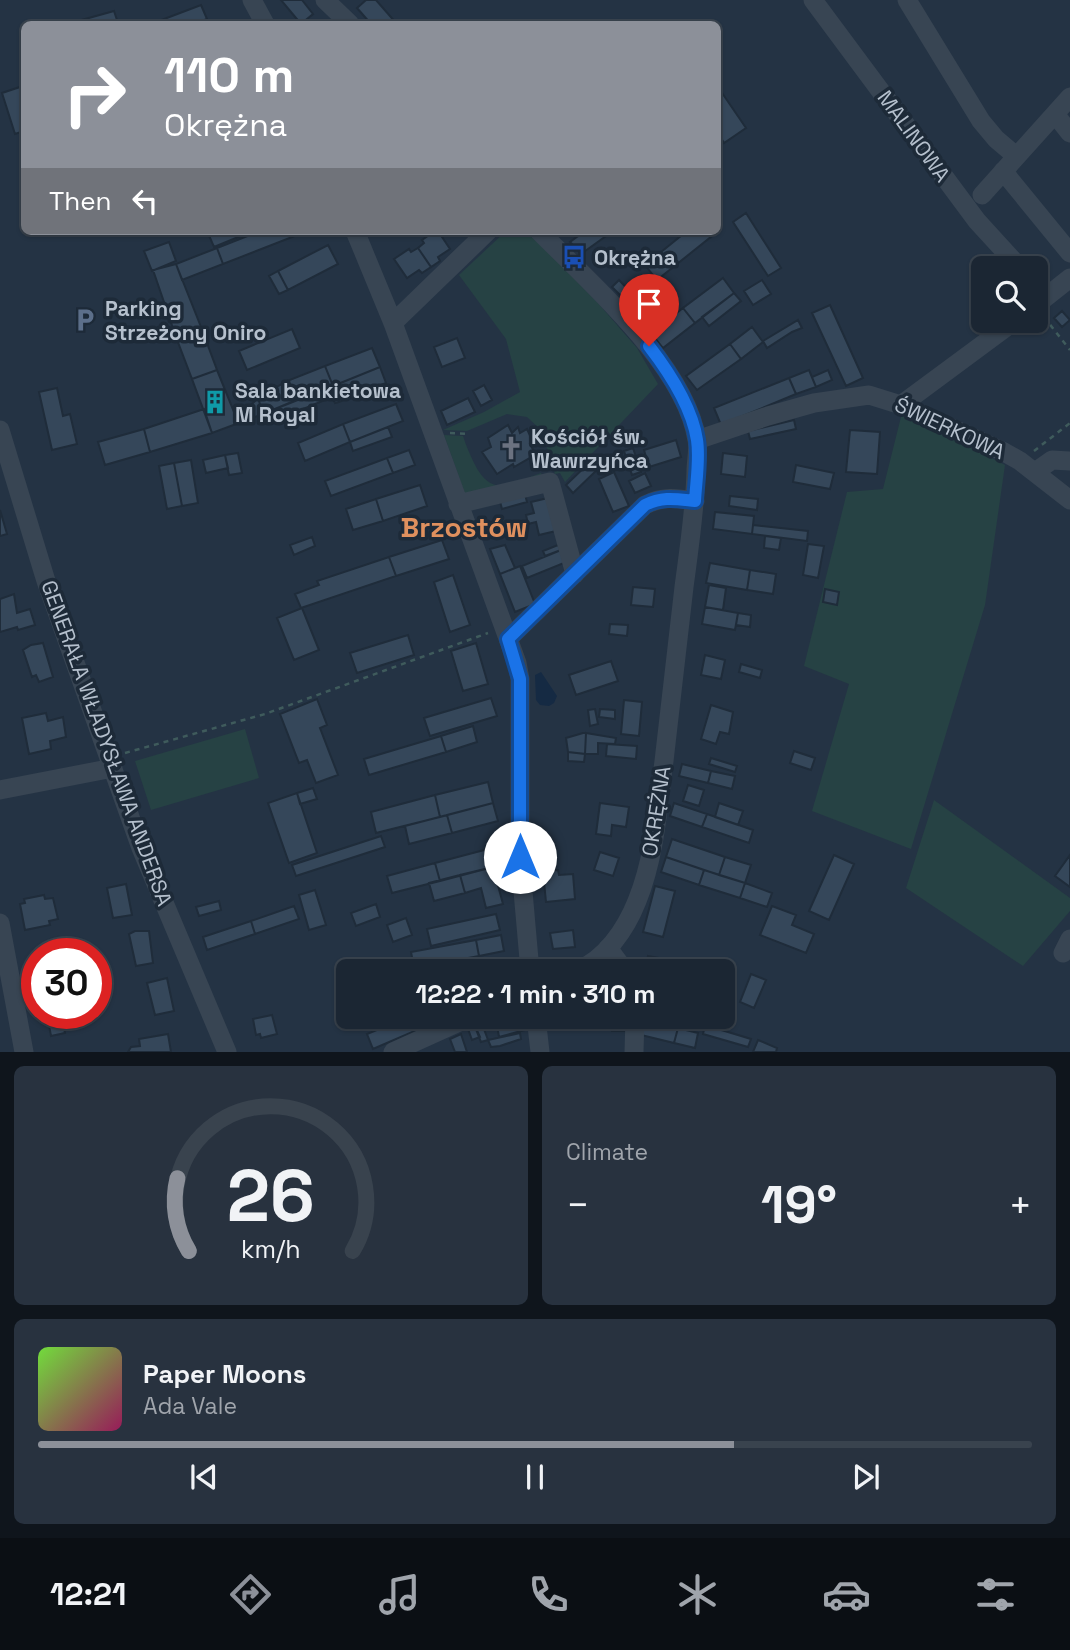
<!DOCTYPE html>
<html lang="en">
<head>
<meta charset="utf-8">
<style>
  :root { --surface:#1b2633; --page:#28323f; --text:#f1f3f6; --muted:#a0a5ac; --line:#39434e; --accent:#8c9099 }
  body { margin:0; font-family:"Space Grotesk",sans-serif; background:var(--page); color:var(--text); height:100vh; display:flex; flex-direction:column; font-size:26px; white-space:nowrap }
  * { box-sizing:border-box; margin:0 }
  p { font-size:23px; color:var(--muted) }
  .icon { flex:none; width:38px; height:38px; fill:none; stroke:currentColor; stroke-width:2; stroke-linecap:round; stroke-linejoin:round }
  .map { position:relative; height:1052px; overflow:hidden }
  .panel { display:flex; flex-direction:column; gap:14px; padding:14px; background:#0f151c; flex:1 }
  .panel>* { flex:none }
  .hud { position:absolute; left:21px; top:21px; width:700px; height:214px; border-radius:10px; box-shadow:0 2px 5px #0004,0 0 0 2px var(--line); background:#8c9099; color:#fff; overflow:hidden }
  .buttons { position:absolute; left:971px; top:256px; display:grid; gap:14px }
  .buttons a { display:grid; place-items:center; width:77px; height:77px; border-radius:10px; background:var(--surface); box-shadow:0 2px 5px #0004,0 0 0 2px var(--line); font-size:35px }
  .speed { position:absolute; left:21px; top:938px; display:flex; gap:14px; font-size:35px; font-weight:700; text-align:center }
  .speed>* { display:grid; place-content:center; width:91px; height:91px; border-radius:50%; background:var(--surface); box-shadow:0 2px 5px #0004,0 0 0 2px var(--line); line-height:1 }
  .speed .limit { border:10px solid #d22; background:#fff; color:#111 }
  .pin { position:absolute; display:grid; place-items:center; width:60px; height:60px; color:#fff; margin:-72px -30px; border-radius:50% 50% 50% 0; rotate:-45deg; box-shadow:0 0 7px #0007 }
  .pin .icon { rotate:45deg }
  .me { position:absolute; width:77px; margin:-38px; rotate:0deg; stroke-linejoin:round; filter:drop-shadow(0 0 5px #0008) }
  .turn { display:flex; align-items:center; gap:24px; height:147px; padding:0 28px; font-size:32px }
  .turn .icon { width:91px; height:91px; stroke-width:2.5 }
  .turn b { display:block; font-size:49px; line-height:60px }
  .then { display:flex; align-items:center; height:66px; padding:0 28px; background:#0003; gap:14px; font-size:26px }
  .big { font-size:52px; font-weight:600; line-height:1.1 }
  .panel .card { flex:1; display:flex; flex-direction:column; justify-content:center; gap:10px; min-width:0; padding:0 24px; border-radius:10px; background:var(--page) }
  .panel .dial { align-items:center; gap:0 }
  .dial svg { height:182px; overflow:visible; fill:none; stroke:var(--line); stroke-width:7; stroke-linecap:round; text-anchor:middle }
  .dial text { fill:var(--text); stroke:none }
  .song { display:flex; align-items:center; gap:21px }
  .cover { width:84px; height:84px; border-radius:10px; background:linear-gradient(135deg,hsl(100 70% 55%),hsl(330 70% 35%)) }
  .played { height:7px; border-radius:4px; background:linear-gradient(90deg,var(--accent) 70%,var(--line) 70%) }
  .keys { display:flex; justify-content:space-around; direction:ltr }
  .heat { display:flex; justify-content:space-between; align-items:center; font-size:38px; direction:ltr }
  .panel .tiles { flex:1; display:grid; gap:14px; grid-template-columns:1fr 1fr }
  .card:last-child { grid-column:span 2 }
  .trip { position:absolute; left:336px; top:959px; width:399px; height:70px; border-radius:10px; background:var(--surface); box-shadow:0 2px 5px #0004,0 0 0 2px var(--line); font-weight:600; line-height:70px; text-align:center }
  .tabs { display:flex; height:112px; justify-content:space-around; align-items:center; background:#0b0f14; color:var(--muted) }
  .tabs .icon { width:49px; height:49px }
  .tabs .current { color:var(--accent) }
  .tabs b { font-size:32px; color:var(--text) }
  .map>svg:first-child { display:block }
  .green { fill:#264244 }
  .water { fill:#152a43 }
  .building { fill:#35475a; stroke:#1f2c3a; stroke-width:2 }
  .lines { fill:none; stroke-linecap:round; stroke-linejoin:round }
  .path { stroke:#3f5b5c; stroke-width:2.5; stroke-dasharray:5 5; stroke-linecap:butt }
  .minor { stroke:#384553; stroke-width:19 }
  .route-casing { stroke:#114b97; stroke-width:18 }
  .route { stroke:#1a73e8; stroke-width:12 }
  .labels { text-anchor:middle; dominant-baseline:central; stroke-width:7; stroke-linejoin:round; paint-order:stroke }
  .street-label { font-size:21px; fill:#b5c0cd; stroke:#1d2a38 }
  .poi-label { font-size:21px; font-weight:bold; fill:#b5c0cd; stroke:#1d2a38; text-anchor:start }
  .district-label { font-size:28px; font-weight:bold; fill:#df905e; stroke:#1d2a38 }
</style>
</head>
<body>
<div class="map">
<svg width="1070" height="1052" viewBox="0 0 1070 1052">
  <rect width="100%" height="100%" fill="#243344"/>
  <path class="green" d="M 506,231 L 528,231 L 597,302 L 637,348 L 658,384 L 565,482 L 560,473 L 555,474 L 542,431 L 527,417 L 507,414 L 467,431 L 443,430 L 484,412 L 520,392 L 506,339 L 459,275 Z
    M 902,413 L 1005,465 L 985,605 L 911,849 L 812,811 L 849,684 L 804,666 L 847,492 L 883,489 Z
    M 444,435 L 463,436 C 466,446 470,454 474,463 C 492,499 510,484 541,473 L 544,478 L 466,497 Z
    M 245,729 L 259,778 L 151,810 L 135,761 Z
    M 934,800 L 1070,898 L 1070,911 L 1023,966 L 906,888 Z"/>
  <path class="water" d="M 541,672 L 557,696 L 554,703 L 549,706 L 540,705 L 536,700 L 535,675 Z"/>
  <path class="building" d="M 281,0 L 302,0 L 313,14 L 301,24 Z
    M 366,0 L 376,0 L 397,24 L 371,24 L 357,8 Z
    M 201,5 L 207,19 L 194,24 L 151,24 Z
    M 114,11 L 118,23 L 79,24 L 78,21 Z
    M 23,86 L 24,131 L 15,134 L 2,93 Z
    M 718,87 L 746,128 L 724,143 L 718,133 Z
    M 746,213 L 781,268 L 768,276 L 733,222 Z
    M 207,231 L 253,231 L 214,247 Z
    M 260,231 L 299,231 L 300,234 L 223,264 L 217,248 Z
    M 435,231 L 438,231 L 450,249 L 438,257 L 440,261 L 431,267 L 418,248 L 424,243 L 422,240 Z
    M 585,231 L 613,231 L 581,254 L 570,242 Z
    M 687,231 L 708,231 L 712,236 L 657,280 L 645,265 Z
    M 169,242 L 176,261 L 152,271 L 144,251 Z
    M 328,245 L 338,264 L 288,290 L 278,271 Z
    M 217,248 L 223,264 L 182,280 L 176,264 Z
    M 418,248 L 431,267 L 422,273 L 419,270 L 407,278 L 394,259 L 409,249 L 411,252 Z
    M 176,264 L 201,327 L 176,337 L 153,270 Z
    M 278,271 L 288,290 L 279,294 L 269,276 Z
    M 723,278 L 734,293 L 695,323 L 683,308 Z
    M 619,280 L 636,298 L 629,304 L 612,287 Z
    M 762,280 L 771,294 L 753,305 L 744,291 Z
    M 734,293 L 741,301 L 709,326 L 702,317 Z
    M 830,305 L 863,378 L 846,386 L 812,313 Z
    M 683,308 L 695,323 L 663,348 L 651,333 Z
    M 1062,311 L 1070,320 L 1062,327 L 1054,318 Z
    M 798,320 L 802,328 L 792,332 L 767,348 L 763,341 Z
    M 201,327 L 217,370 L 192,379 L 176,337 Z
    M 752,327 L 763,342 L 741,359 L 730,344 Z
    M 292,329 L 300,348 L 247,370 L 239,351 Z
    M 457,338 L 465,358 L 442,367 L 434,347 Z
    M 730,344 L 741,359 L 697,390 L 686,376 Z
    M 372,348 L 380,367 L 333,386 L 325,366 Z
    M 325,366 L 333,386 L 294,401 L 287,381 Z
    M 380,367 L 386,383 L 339,402 L 333,386 Z
    M 217,370 L 234,412 L 250,406 L 258,398 L 263,414 L 212,433 L 192,379 Z
    M 809,370 L 816,387 L 796,394 L 789,378 Z
    M 828,370 L 832,380 L 816,387 L 812,377 Z
    M 789,378 L 796,394 L 721,425 L 714,408 Z
    M 287,381 L 294,401 L 263,414 L 258,398 Z
    M 484,385 L 492,400 L 481,406 L 473,391 Z
    M 333,386 L 339,402 L 335,403 L 332,397 L 279,419 L 275,409 Z
    M 57,388 L 63,416 L 70,414 L 77,444 L 52,450 L 39,392 Z
    M 468,398 L 475,412 L 447,425 L 441,411 Z
    M 396,404 L 403,421 L 350,442 L 343,424 Z
    M 204,409 L 212,433 L 150,452 L 144,429 Z
    M 794,420 L 796,429 L 750,439 L 748,431 Z
    M 343,424 L 350,442 L 305,461 L 298,443 Z
    M 508,425 L 512,433 L 518,427 L 520,433 L 527,429 L 533,442 L 530,444 L 535,453 L 532,454 L 533,456 L 514,467 L 513,464 L 497,474 L 482,452 L 491,447 L 488,438 Z
    M 388,427 L 392,437 L 353,451 L 350,442 Z
    M 144,429 L 150,452 L 105,465 L 98,442 Z
    M 850,430 L 880,432 L 877,474 L 846,472 Z
    M 676,440 L 681,457 L 649,467 L 644,450 Z
    M 633,448 L 641,472 L 632,475 L 624,451 Z
    M 409,450 L 415,465 L 393,473 L 387,458 Z
    M 238,453 L 242,473 L 229,475 L 225,455 Z
    M 723,453 L 747,456 L 745,477 L 721,474 Z
    M 225,455 L 228,468 L 206,473 L 203,460 Z
    M 387,458 L 393,473 L 331,496 L 325,481 Z
    M 191,460 L 198,503 L 182,506 L 174,463 Z
    M 591,461 L 598,469 L 573,493 L 566,485 Z
    M 174,463 L 182,506 L 167,509 L 159,466 Z
    M 796,465 L 834,473 L 830,489 L 793,482 Z
    M 614,472 L 629,506 L 613,512 L 599,479 Z
    M 645,473 L 651,486 L 635,493 L 629,481 Z
    M 420,485 L 427,506 L 383,521 L 376,499 Z
    M 524,491 L 527,502 L 502,509 L 499,498 Z
    M 730,496 L 758,499 L 757,510 L 729,506 Z
    M 548,498 L 556,531 L 539,535 L 536,522 L 528,524 L 526,515 L 534,513 L 531,502 Z
    M 376,499 L 383,521 L 353,530 L 346,509 Z
    M 0,510 L 7,534 L 0,536 Z
    M 715,512 L 754,516 L 752,534 L 713,529 Z
    M 753,525 L 808,531 L 807,541 L 752,534 Z
    M 765,536 L 781,538 L 779,550 L 764,548 Z
    M 312,537 L 315,546 L 294,555 L 290,545 Z
    M 442,540 L 449,559 L 396,576 L 389,557 Z
    M 808,544 L 824,546 L 818,578 L 803,575 Z
    M 505,545 L 515,568 L 500,574 L 490,549 Z
    M 558,545 L 561,550 L 545,556 L 543,551 Z
    M 561,550 L 564,563 L 527,578 L 522,566 Z
    M 389,557 L 396,576 L 301,608 L 295,594 L 319,585 L 317,581 Z
    M 710,563 L 750,570 L 747,590 L 706,583 Z
    M 520,566 L 535,604 L 515,612 L 500,574 Z
    M 750,570 L 776,574 L 773,594 L 747,590 Z
    M 453,575 L 470,625 L 450,632 L 434,582 Z
    M 709,585 L 726,588 L 723,610 L 705,607 Z
    M 633,587 L 655,589 L 653,607 L 631,605 Z
    M 825,589 L 839,592 L 837,605 L 823,602 Z
    M 14,594 L 17,613 L 30,609 L 35,625 L 18,630 L 17,627 L 0,632 L 0,599 Z
    M 705,607 L 738,613 L 735,630 L 702,624 Z
    M 302,608 L 319,650 L 294,660 L 277,618 Z
    M 738,613 L 751,615 L 750,627 L 736,625 Z
    M 610,624 L 628,625 L 627,636 L 609,634 Z
    M 408,635 L 414,655 L 357,673 L 350,653 Z
    M 43,643 L 53,677 L 39,682 L 36,675 L 32,677 L 23,650 L 31,645 Z
    M 476,643 L 488,684 L 463,691 L 451,651 Z
    M 705,655 L 725,660 L 721,679 L 701,675 Z
    M 611,661 L 618,681 L 576,695 L 569,675 Z
    M 741,664 L 762,670 L 760,678 L 739,672 Z
    M 491,698 L 497,716 L 430,736 L 424,718 Z
    M 317,699 L 327,725 L 320,728 L 338,775 L 316,783 L 307,760 L 299,763 L 280,714 Z
    M 624,700 L 642,702 L 639,736 L 621,734 Z
    M 711,705 L 733,712 L 729,734 L 720,732 L 716,744 L 701,739 Z
    M 595,709 L 598,724 L 590,726 L 588,710 Z
    M 600,709 L 615,710 L 615,719 L 599,717 Z
    M 46,713 L 48,721 L 63,717 L 66,737 L 50,741 L 51,749 L 29,754 L 22,718 Z
    M 473,726 L 477,742 L 446,752 L 441,736 Z
    M 583,733 L 586,733 L 585,754 L 568,752 L 566,738 Z
    M 586,733 L 616,738 L 615,744 L 598,743 L 598,754 L 585,754 Z
    M 441,736 L 446,752 L 369,775 L 364,759 Z
    M 607,744 L 637,746 L 636,759 L 606,756 Z
    M 794,751 L 815,758 L 811,770 L 790,763 Z
    M 568,752 L 585,754 L 584,762 L 568,761 Z
    M 711,758 L 737,766 L 735,772 L 709,764 Z
    M 682,764 L 711,771 L 708,783 L 679,776 Z
    M 711,771 L 735,776 L 732,789 L 708,783 Z
    M 488,782 L 493,803 L 440,817 L 435,795 Z
    M 688,785 L 704,790 L 699,806 L 683,801 Z
    M 313,788 L 317,799 L 300,804 L 297,793 Z
    M 297,793 L 317,853 L 289,863 L 268,803 Z
    M 435,795 L 440,817 L 376,833 L 371,812 Z
    M 493,803 L 498,821 L 452,833 L 447,815 Z
    M 600,803 L 629,807 L 626,827 L 612,825 L 611,836 L 596,834 Z
    M 674,803 L 707,814 L 702,827 L 670,816 Z
    M 719,803 L 743,811 L 738,825 L 715,817 Z
    M 707,814 L 753,830 L 749,843 L 702,827 Z
    M 447,815 L 452,833 L 409,844 L 405,826 Z
    M 381,836 L 385,847 L 296,876 L 292,865 Z
    M 672,839 L 725,857 L 719,875 L 666,857 Z
    M 488,849 L 493,867 L 440,881 L 435,863 Z
    M 600,852 L 619,858 L 613,876 L 594,870 Z
    M 834,855 L 854,864 L 829,920 L 809,911 Z
    M 1070,855 L 1070,887 L 1055,876 Z
    M 666,857 L 704,870 L 699,885 L 661,872 Z
    M 725,857 L 751,865 L 745,883 L 719,875 Z
    M 435,863 L 440,881 L 392,893 L 387,876 Z
    M 493,867 L 503,904 L 486,908 L 481,888 L 465,893 L 460,875 Z
    M 558,870 L 559,875 L 573,874 L 575,899 L 546,902 L 543,872 Z
    M 704,870 L 745,883 L 740,898 L 699,885 Z
    M 460,875 L 465,893 L 434,901 L 429,883 Z
    M 745,883 L 772,893 L 767,907 L 740,898 Z
    M 126,884 L 132,915 L 113,918 L 107,888 Z
    M 655,886 L 675,891 L 663,937 L 643,932 Z
    M 315,890 L 326,925 L 309,930 L 299,895 Z
    M 44,895 L 45,899 L 53,898 L 58,919 L 49,921 L 50,925 L 25,930 L 20,904 L 25,903 L 24,899 Z
    M 219,901 L 221,910 L 199,916 L 196,907 Z
    M 376,904 L 380,917 L 356,926 L 351,913 Z
    M 294,906 L 299,919 L 255,934 L 251,921 Z
    M 772,906 L 796,915 L 792,925 L 814,934 L 806,953 L 760,935 Z
    M 496,914 L 500,930 L 431,946 L 427,929 Z
    M 406,918 L 412,935 L 393,942 L 387,925 Z
    M 251,921 L 255,934 L 207,950 L 203,937 Z
    M 573,930 L 575,947 L 553,949 L 550,933 Z
    M 135,931 L 149,931 L 153,963 L 136,966 L 129,934 Z
    M 501,935 L 504,951 L 479,956 L 476,940 Z
    M 476,940 L 479,956 L 414,968 L 411,952 Z
    M 52,946 L 54,954 L 37,954 L 37,966 L 34,950 Z
    M 648,956 L 675,961 L 673,971 L 646,971 Z
    M 675,961 L 691,964 L 690,971 L 673,971 Z
    M 751,974 L 766,980 L 754,1008 L 740,1002 Z
    M 167,978 L 174,1011 L 155,1015 L 147,983 Z
    M 42,1013 L 66,1013 L 67,1017 L 62,1018 L 65,1033 L 51,1036 L 48,1020 L 43,1021 Z
    M 272,1015 L 277,1034 L 261,1038 L 260,1034 L 256,1035 L 253,1019 Z
    M 408,1017 L 436,1017 L 438,1021 L 373,1049 L 367,1034 Z
    M 509,1017 L 529,1017 L 532,1028 L 499,1037 L 496,1020 Z
    M 588,1017 L 628,1017 L 628,1031 L 612,1031 L 612,1022 L 588,1022 Z
    M 641,1017 L 680,1017 L 678,1028 L 640,1019 Z
    M 640,1019 L 678,1028 L 674,1043 L 637,1034 Z
    M 481,1021 L 488,1040 L 481,1042 L 474,1024 Z
    M 474,1024 L 480,1037 L 472,1040 L 467,1026 Z
    M 705,1025 L 751,1039 L 748,1047 L 703,1034 Z
    M 678,1028 L 698,1033 L 695,1048 L 674,1043 Z
    M 520,1033 L 521,1039 L 500,1046 L 491,1047 L 488,1040 Z
    M 168,1034 L 171,1052 L 128,1052 L 131,1047 L 140,1046 L 139,1039 Z
    M 461,1034 L 467,1052 L 455,1052 L 450,1039 Z
    M 758,1040 L 777,1048 L 776,1052 L 753,1052 Z"/>
  <g class="lines">
    <path class="path" d="M 1044,317 L 1070,350
      M 450,433 L 468,434
      M 1034,451 L 1070,423
      M 125,753 L 265,714 L 488,633"/>
    <path class="minor" d="M 252,0 L 265,24
      M 325,0 L 350,24
      M 813,0 L 977,221 L 1020,268
      M 907,0 L 981,121 L 996,139 L 1016,156
      M 1055,114 L 1070,133
      M 1003,171 L 1070,253
      M 982,195 L 1070,97
      M 355,231 L 393,323 L 517,663 L 520,679 L 520,857 L 530,971
      M 539,231 C 591,284 685,365 697,440 C 699,449 696,461 696,471 C 695,510 689,549 684,587 C 677,645 671,703 664,761 C 658,807 655,857 637,901 C 626,929 605,960 576,971
      M 1036,305 L 1070,278
      M 393,323 L 488,231
      M 901,405 L 1016,320
      M 0,430 L 46,581 L 141,848 L 227,1052
      M 697,440 L 768,416 L 814,403 L 869,395 L 901,405 L 1004,452 L 1020,461 L 1070,500
      M 1035,472 L 1052,460 L 1070,461
      M 458,504 L 550,482 L 575,574
      M 508,639 L 645,505 C 663,496 676,498 695,501
      M 0,790 L 113,768
      M 0,923 L 24,1052
      M 608,948 L 625,971
      M 1063,953 L 1070,939
      M 536,1017 L 540,1052
      M 393,1052 L 470,1017
      M 634,1052 L 635,1017"/>
  </g>
  <g class="lines">
    <g class="route-casing">
      <path id="route" d="M 520,857 L 520,679 L 508,639 L 645,505 C 663,496 676,499 695,501 C 696,482 700,459 697,440 C 692,407 669,372 649,346"/>
    </g>
    <use href="#route" class="route"/>
  </g>
  <defs>
    <g id="bus-bare" transform="scale(1.89)"><path d="M-5-6H5V4H4V6H2V4H-2V6H-4V4H-5ZM-3.5-4V0h7V-4ZM-3.5 1.2v1.5H-2V1.2ZM2 1.2v1.5H3.5V1.2Z" fill="#1a4fb4" stroke="#1d2a38" stroke-width="2.5" paint-order="stroke"/></g>
    <g id="parking-bare" transform="scale(1.89)"><path d="M-3.5-5.5H1a3.5 3.5 0 0 1 0 7H-1V5.5H-3.5ZM-1-3.4V-.6H.8a1.4 1.4 0 0 0 0-2.8Z" fill="#5c6f8a" stroke="#1d2a38" stroke-width="2.5" paint-order="stroke"/></g>
    <g id="building-bare" transform="scale(1.89)"><path d="M-4-6H4V6H1V3H-1V6H-4ZM-2.5-4.3h1.7v1.8h-1.7ZM.8-4.3h1.7v1.8H.8ZM-2.5-1h1.7V.8h-1.7ZM.8-1h1.7V.8H.8Z" fill="#0f9aa8" stroke="#1d2a38" stroke-width="2.5" paint-order="stroke"/></g>
    <g id="church-bare" transform="scale(1.89)"><path d="M-1.2-6h2.4v3.5h3.3v2.4h-3.3V6h-2.4V-.1h-3.3v-2.4h3.3Z" fill="#6b7280" stroke="#1d2a38" stroke-width="2.5" paint-order="stroke"/></g>
  </defs>
  <g fill-rule="evenodd">
    <use href="#bus-bare" x="574" y="257"/>
    <use href="#parking-bare" x="85" y="320"/>
    <use href="#building-bare" x="215" y="402"/>
    <use href="#church-bare" x="511" y="448"/>
  </g>
  <g class="labels">
    <g class="street-label">
      <text transform="translate(914 136) rotate(54)">MALINOWA</text>
      <text transform="translate(950 428) rotate(25)">ŚWIERKOWA</text>
      <text transform="translate(107 743) rotate(70)">GENERAŁA WŁADYSŁAWA ANDERSA</text>
      <text transform="translate(656 811) rotate(-81)">OKRĘŻNA</text>
    </g>
    <g class="poi-label">
      <text x="594" y="257">Okrężna</text>
      <text x="105" y="308">Parking<tspan x="105" dy="24">Strzeżony Oniro</tspan></text>
      <text x="235" y="390">Sala bankietowa<tspan x="235" dy="24">M Royal</tspan></text>
      <text x="531" y="436">Kościół św.<tspan x="531" dy="24">Wawrzyńca</tspan></text>
    </g>
    <g class="district-label">
      <text x="464" y="527">Brzostów</text>
    </g>
  </g>
</svg>
<div class="buttons">
<a><svg class="icon" aria-label="search" viewBox="0 0 24 24"><circle cx="10" cy="10" r="6"/><path d="M15 15l6 6"/></svg></a>
</div>
<div class="speed"><div class="limit">30</div></div>
<div class="pin" style="left:649px;top:346px;background:#d93025"><svg class="icon" aria-label="arrive" viewBox="0 0 24 24"><path d="M6 21V4h12l-3 4 3 4H6"/></svg></div>
<svg class="me" style="left:520px;top:857px" viewBox="-20 -20 40 40"><circle r="19" fill="#fff"/><path d="M0-13L10 11 0 6-10 11z" fill="#1a73e8"/></svg>
<div class="trip">12:22 · 1 min · 310 m</div>
<div class="hud">
<div class="turn"><svg class="icon" aria-label="right" viewBox="0 0 24 24"><path d="M7 20v-9h11M14 6l5 5-5 5"/></svg><div><b>110 m</b>Okrężna</div></div>
<div class="then">Then<svg class="icon" aria-label="left" viewBox="0 0 24 24"><path d="M17 20v-9H6M10 6l-5 5 5 5"/></svg></div>
</div>
</div>
<section class="panel">
<div class="tiles">
<div class="card dial"><svg viewBox="0 0 100 80">
<path d="M14 69A42 42 0 1 1 86 69"/>
<path d="M14 69A42 42 0 0 1 9 37" stroke="#8c9099"/>
<text x="50" y="56" font-size="32" font-weight="700">26</text>
<text x="50" y="72" font-size="11">km/h</text>
</svg></div>
<div class="card"><p>Climate</p>
<div class="heat"><a>−</a><b class="big">19°</b><a>+</a></div>
</div>
<div class="card">
<div class="song"><i class="cover"></i><div><b>Paper Moons</b><p>Ada Vale</p></div></div>
<div class="played"></div>
<div class="keys"><svg class="icon" aria-label="previous" viewBox="0 0 24 24"><path d="M18 5L8 12l10 7zM5 5v14"/></svg><svg class="icon" aria-label="pause" viewBox="0 0 24 24"><path d="M8 5v14M16 5v14"/></svg><svg class="icon" aria-label="next" viewBox="0 0 24 24"><path d="M6 5l10 7-10 7zM19 5v14"/></svg></div>
</div>
</div>
</section>
<nav class="tabs">
<b>12:21</b>
<svg class="icon current" aria-label="directions" viewBox="0 0 24 24"><path d="M12 3l9 9-9 9-9-9zM9 14v-3h6M13 9l2 2-2 2"/></svg>
<svg class="icon" aria-label="music" viewBox="0 0 24 24"><path d="M9 18V5l10-2v13"/><circle cx="6" cy="18" r="3"/><circle cx="16" cy="16" r="3"/></svg>
<svg class="icon" aria-label="phone" viewBox="0 0 24 24"><path d="M5 4h4l2 5-3 2q2 4 5 5l2-3 5 2v4C11 20 4 13 5 4z"/></svg>
<svg class="icon" aria-label="climate" viewBox="0 0 24 24"><path d="M12 3v18M4 7l16 10M4 17L20 7"/></svg>
<svg class="icon" aria-label="car" viewBox="0 0 24 24"><path d="M5 17H2v-5l4-1 3-4h7l3 4 3 1v5h-3M9 17h6M6 11h13"/><circle cx="7" cy="17" r="2"/><circle cx="17" cy="17" r="2"/></svg>
<svg class="icon" aria-label="filters" viewBox="0 0 24 24"><path d="M4 7h16M4 17h16"/><circle cx="9" cy="7" r="2"/><circle cx="15" cy="17" r="2"/></svg>
</nav>
</body>
</html>
